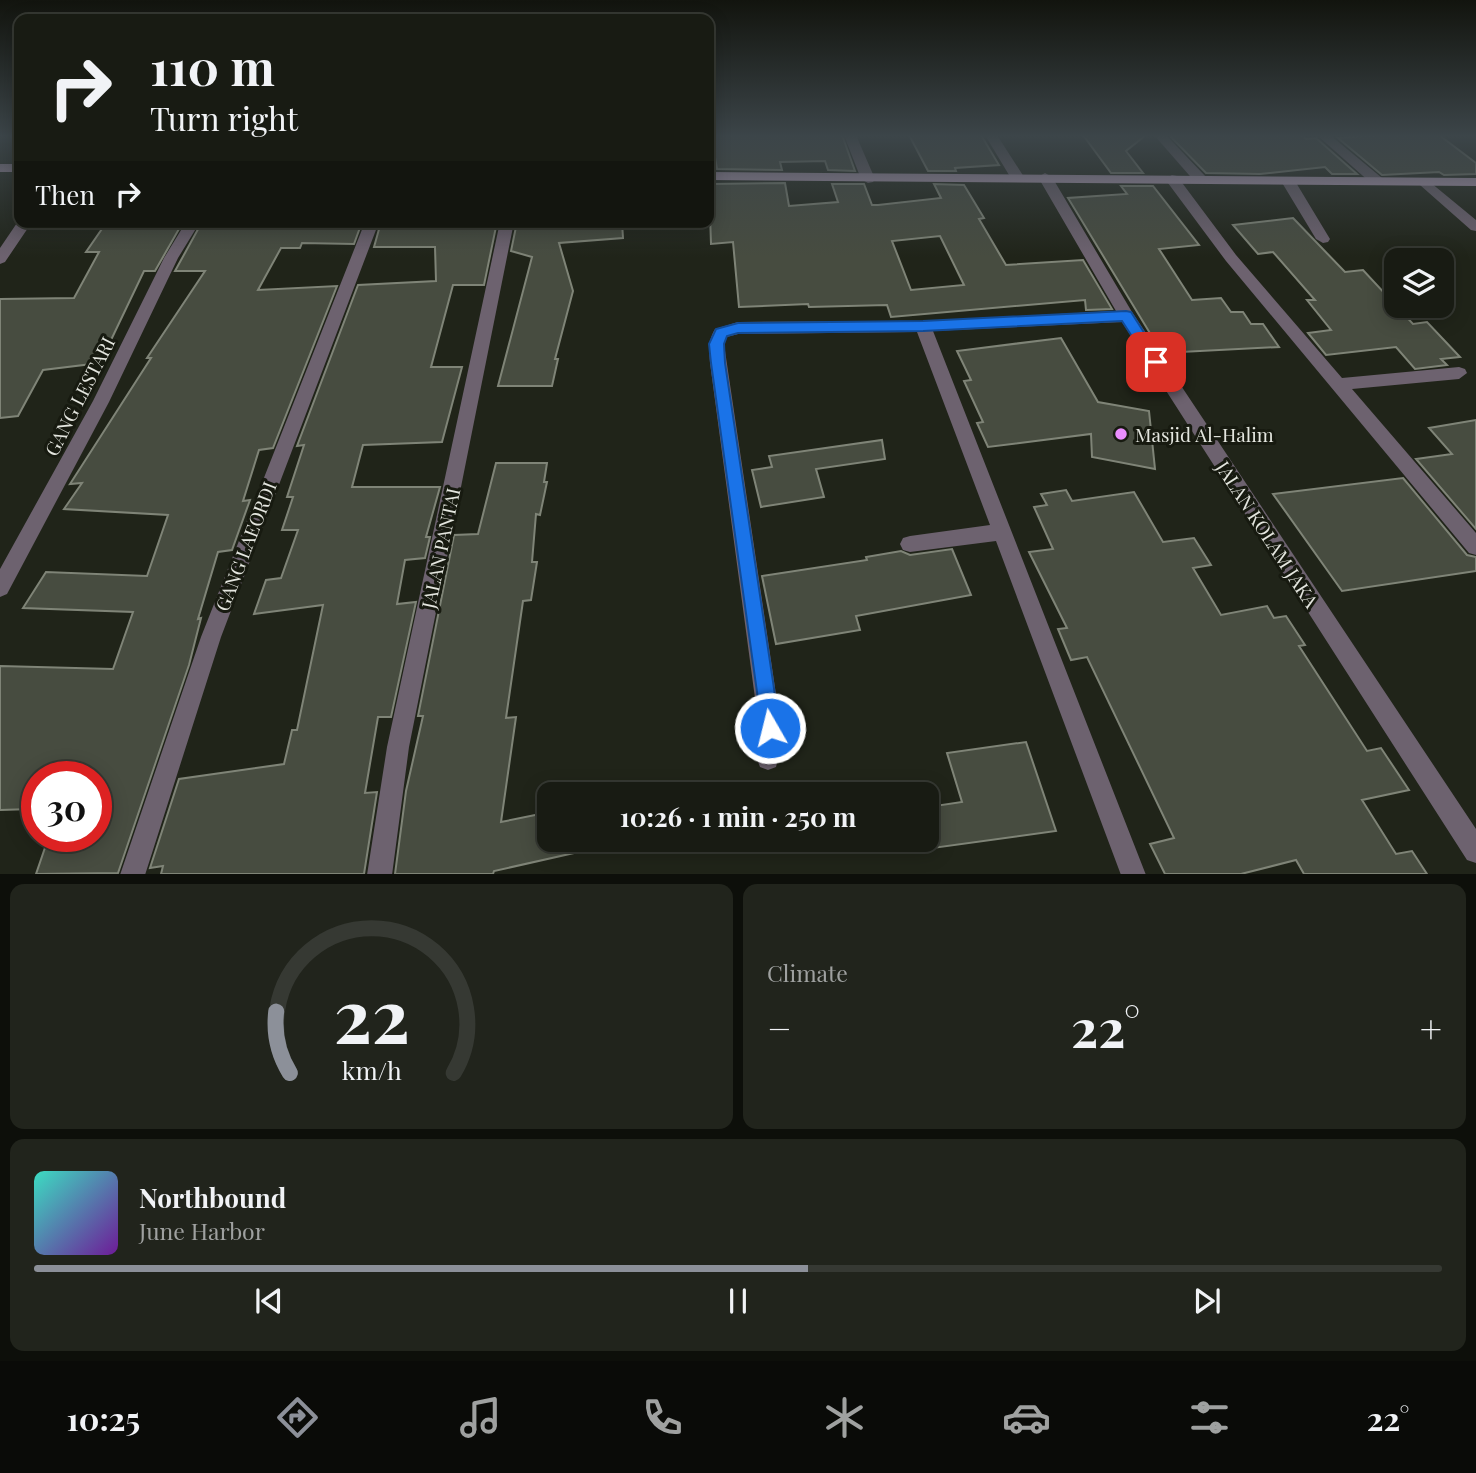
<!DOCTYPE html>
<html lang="en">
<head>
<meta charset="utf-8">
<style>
  :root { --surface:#181b13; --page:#21241c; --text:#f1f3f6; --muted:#9fa1a0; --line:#363933; --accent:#8c9099 }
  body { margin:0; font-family:"Playfair Display",serif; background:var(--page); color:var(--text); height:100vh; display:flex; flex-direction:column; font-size:26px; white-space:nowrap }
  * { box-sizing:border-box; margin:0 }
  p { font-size:23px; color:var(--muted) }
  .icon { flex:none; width:38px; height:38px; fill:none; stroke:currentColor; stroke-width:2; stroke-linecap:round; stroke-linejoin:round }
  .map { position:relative; height:874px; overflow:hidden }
  .panel { display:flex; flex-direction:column; gap:10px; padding:10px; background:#0d0f0a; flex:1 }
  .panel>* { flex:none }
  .guide { position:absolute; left:14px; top:14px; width:700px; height:214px; border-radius:14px; box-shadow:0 4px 18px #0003,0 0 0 2px var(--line); background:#181b13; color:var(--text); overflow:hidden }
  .buttons { position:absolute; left:1384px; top:248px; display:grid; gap:14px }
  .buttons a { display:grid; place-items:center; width:70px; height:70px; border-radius:14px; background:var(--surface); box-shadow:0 4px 18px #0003,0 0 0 2px var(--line); font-size:35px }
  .speed { position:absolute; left:21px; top:761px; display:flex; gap:14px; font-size:35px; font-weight:700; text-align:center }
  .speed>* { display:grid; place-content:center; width:91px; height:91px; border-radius:50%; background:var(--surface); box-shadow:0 4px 18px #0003,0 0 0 2px var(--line); line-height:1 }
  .speed .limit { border:10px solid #d22; background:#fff; color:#111 }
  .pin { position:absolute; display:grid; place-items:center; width:60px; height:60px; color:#fff; margin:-30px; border-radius:14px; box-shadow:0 4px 10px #0006 }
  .me { position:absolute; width:77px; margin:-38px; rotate:352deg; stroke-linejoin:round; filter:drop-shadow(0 0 5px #0008) }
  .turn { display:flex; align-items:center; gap:24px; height:147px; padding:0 21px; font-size:32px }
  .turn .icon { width:91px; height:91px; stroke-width:2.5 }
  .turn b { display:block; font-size:49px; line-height:60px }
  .then { display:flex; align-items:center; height:66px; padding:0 21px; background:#0003; gap:14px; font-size:26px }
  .big { font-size:52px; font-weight:700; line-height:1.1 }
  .panel .widget { flex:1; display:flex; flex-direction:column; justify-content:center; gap:10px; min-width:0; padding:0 24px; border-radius:14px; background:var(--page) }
  .panel .dial { align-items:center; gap:0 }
  .dial svg { height:182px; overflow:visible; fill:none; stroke:var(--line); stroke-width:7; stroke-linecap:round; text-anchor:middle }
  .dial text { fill:var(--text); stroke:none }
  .song { display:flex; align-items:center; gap:21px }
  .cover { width:84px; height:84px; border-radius:10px; background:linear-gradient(135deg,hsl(170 70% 55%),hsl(280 70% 35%)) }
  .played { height:7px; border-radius:4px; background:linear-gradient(90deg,var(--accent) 55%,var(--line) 55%) }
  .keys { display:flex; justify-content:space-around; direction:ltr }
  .heat { display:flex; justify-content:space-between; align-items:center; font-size:38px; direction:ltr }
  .panel .tiles { flex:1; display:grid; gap:10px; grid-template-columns:1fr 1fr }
  .widget:last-child { grid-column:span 2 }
  .trip { position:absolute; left:537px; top:782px; width:402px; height:70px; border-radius:14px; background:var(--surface); box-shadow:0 4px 18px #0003,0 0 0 2px var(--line); font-weight:700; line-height:70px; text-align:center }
  .dock { display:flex; height:112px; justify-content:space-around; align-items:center; background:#0a0b08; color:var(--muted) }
  .dock .icon { width:49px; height:49px }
  .dock .current { color:var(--accent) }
  .dock b { font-size:32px; color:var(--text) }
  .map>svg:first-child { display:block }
  .building { fill:#474c40; stroke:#7f8477; stroke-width:2; fill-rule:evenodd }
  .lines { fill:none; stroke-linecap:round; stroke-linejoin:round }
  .minor { fill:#6d626f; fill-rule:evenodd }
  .major { fill:#b9a2be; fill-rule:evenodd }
  .route { fill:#1a73e8; stroke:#114b97; stroke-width:2 }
  .poi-dot { fill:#ea8dfd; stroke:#171a10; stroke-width:2.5 }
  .labels { text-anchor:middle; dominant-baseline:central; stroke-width:6; stroke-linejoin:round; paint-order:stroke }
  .street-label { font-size:19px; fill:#e4e6df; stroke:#171a10 }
  .poi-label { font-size:19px; fill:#e4e6df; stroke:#171a10; text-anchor:start }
</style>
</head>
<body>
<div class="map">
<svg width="1476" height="875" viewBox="0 0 1476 875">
  <rect width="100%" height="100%" fill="#202419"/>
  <path class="building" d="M 711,135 L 842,135 L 855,171 L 828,170 L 825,161 L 780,162 L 782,170 L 717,169 Z
    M 909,135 L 981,135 L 999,165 L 955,168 L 956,171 L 928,171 Z
    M 1083,135 L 1146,135 L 1126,151 L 1143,173 L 1111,173 Z
    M 1169,135 L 1301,135 L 1306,139 L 1316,138 L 1357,174 L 1332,174 L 1325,167 L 1260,174 L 1206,173 Z
    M 1381,135 L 1439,135 L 1476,163 L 1476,174 L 1444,175 L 1439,172 L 1382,175 L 1338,138 Z
    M 785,183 L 789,206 L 838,202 L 832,184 L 864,184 L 872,205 L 878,205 L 941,198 L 934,184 L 964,185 L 984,218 L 979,219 L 1006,265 L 1083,260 L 1112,309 L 1086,310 L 1085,300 L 891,317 L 887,305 L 809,307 L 808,304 L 739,307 L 733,242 L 711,244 L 709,184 ZM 940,236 L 964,285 L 911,290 L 892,241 Z
    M 1121,186 L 1153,186 L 1199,245 L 1159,249 L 1192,300 L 1221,298 L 1231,312 L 1243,312 L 1251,324 L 1263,324 L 1279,347 L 1162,353 L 1068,198 L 1127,194 Z
    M 1293,218 L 1345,272 L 1363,270 L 1413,324 L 1427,322 L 1460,357 L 1441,359 L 1447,365 L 1415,369 L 1396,347 L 1326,355 L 1308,333 L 1331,330 L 1307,300 L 1315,300 L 1273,252 L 1258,254 L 1233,225 Z
    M 142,222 L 183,222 L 155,271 L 144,271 L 100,363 L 43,370 L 18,416 L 0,418 L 0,299 L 74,298 L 99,252 L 86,252 L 104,226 L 140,226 Z
    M 202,222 L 362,222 L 354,244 L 302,243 L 300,248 L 281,248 L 258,290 L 337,286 L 273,448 L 259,450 L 243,501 L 250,500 L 232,550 L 218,552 L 198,619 L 201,618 L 189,665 L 118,873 L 36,874 L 49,836 L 96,836 L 96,777 L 37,777 L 37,799 L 32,809 L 0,810 L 0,666 L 113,669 L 133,612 L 23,608 L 46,572 L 147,576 L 168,515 L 64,509 L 82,483 L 70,484 L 151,358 L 147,358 L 205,271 L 175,271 Z
    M 381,222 L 497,222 L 484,285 L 453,285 L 431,367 L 462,367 L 442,442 L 363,445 L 352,487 L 440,487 L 426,537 L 430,537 L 425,558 L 405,560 L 397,604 L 416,602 L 391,717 L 378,717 L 365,793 L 377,792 L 364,874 L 161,874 L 163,866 L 150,868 L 179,779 L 284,764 L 292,730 L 297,730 L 323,605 L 254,614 L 266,580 L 281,578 L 298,530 L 282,530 L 293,497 L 287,497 L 304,445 L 297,446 L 358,285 L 436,281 L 435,247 L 374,247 Z
    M 517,222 L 622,222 L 623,238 L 559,243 L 573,291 L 555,359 L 558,359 L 552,386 L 498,386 L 532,257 L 511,251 Z
    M 1061,338 L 1098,402 L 1149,411 L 1155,469 L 1092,457 L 1091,434 L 988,447 L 977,423 L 983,422 L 964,381 L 971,380 L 957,351 Z
    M 1476,420 L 1476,529 L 1416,459 L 1452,454 L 1429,428 Z
    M 882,440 L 885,459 L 816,469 L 824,497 L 761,507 L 752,470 L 772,467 L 769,456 Z
    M 496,463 L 547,463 L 544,482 L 547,482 L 540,515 L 536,514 L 532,562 L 537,562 L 531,600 L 523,601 L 506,718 L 516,717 L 501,822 L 550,812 L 550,840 L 591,840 L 592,849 L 494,871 L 493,874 L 395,874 L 406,791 L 423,716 L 418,716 L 454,535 L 478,534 Z
    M 1403,478 L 1467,555 L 1476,557 L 1476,571 L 1342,591 L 1273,494 Z
    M 1066,490 L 1072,501 L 1134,492 L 1163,542 L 1194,538 L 1211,565 L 1193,568 L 1221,615 L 1267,606 L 1274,618 L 1286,616 L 1305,645 L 1299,646 L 1367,751 L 1381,748 L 1409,790 L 1362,800 L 1396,854 L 1412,851 L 1427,874 L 1304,874 L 1296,860 L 1241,874 L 1165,874 L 1150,844 L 1174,838 L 1087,657 L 1071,660 L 1058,629 L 1067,628 L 1029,552 L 1053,549 L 1034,507 L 1047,505 L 1041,494 Z
    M 952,549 L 971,595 L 856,616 L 860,630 L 776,644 L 762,576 L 867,560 L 866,557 L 901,551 L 910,555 Z
    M 1026,742 L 1056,831 L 933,848 L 928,825 L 928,807 L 962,802 L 947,753 Z"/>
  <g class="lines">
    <path class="minor" d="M 844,135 L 856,135 L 875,179 L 873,182 L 868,183 L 861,179 Z
      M 985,135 L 997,135 L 1024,177 L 1022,180 L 1012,180 Z
      M 1154,135 L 1166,135 L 1206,177 L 1206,183 L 1196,183 Z
      M 1317,135 L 1330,135 L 1382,178 L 1382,184 L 1372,184 Z
      M 1045,173 L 1052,177 L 1132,312 L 1476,829 L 1476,863 L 1467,860 L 1122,322 L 933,331 L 1146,875 L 1121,875 L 996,541 L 910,552 L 903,550 L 900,544 L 903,538 L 910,536 L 990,525 L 917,332 L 738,334 L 727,337 L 724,344 L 781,728 L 782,743 L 776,767 L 768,770 L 760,767 L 757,759 L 759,728 L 710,363 C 709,349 708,341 715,329 L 738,322 L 923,321 L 1116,311 L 1038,177 Z
      M 1172,175 L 1177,176 L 1236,255 L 1342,378 L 1459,367 L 1465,369 L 1467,373 L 1459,379 L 1352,389 L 1476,533 L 1476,555 L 1469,553 L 1226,261 L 1165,179 Z
      M 1288,177 L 1295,181 L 1330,239 L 1328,242 L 1323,243 L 1316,239 L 1281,181 Z
      M 1425,178 L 1476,220 L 1476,231 L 1471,230 L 1420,185 L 1420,179 Z
      M 19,220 L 32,222 L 5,262 L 0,264 L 0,248 Z
      M 186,222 L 200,222 L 178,258 L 109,402 L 7,594 L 0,597 L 0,569 L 93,401 L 164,258 Z
      M 365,222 L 379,222 L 221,637 L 145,875 L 120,875 L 201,637 Z
      M 500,222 L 514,222 L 409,747 L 392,875 L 367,875 L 387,747 Z"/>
    <path class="major" d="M 0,164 L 19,164 L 19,172 L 0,172 Z
      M 709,172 L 1476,178 L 1476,186 L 709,180 Z"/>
  </g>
  <linearGradient id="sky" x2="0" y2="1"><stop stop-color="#12140e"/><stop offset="0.53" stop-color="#3c4549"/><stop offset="1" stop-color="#3c4549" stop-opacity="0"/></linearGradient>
  <rect width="1476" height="257" fill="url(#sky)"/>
  <path class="route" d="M 1126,311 L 1131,312 L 1161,359 L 1164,362 L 1161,366 L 1151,366 L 1122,321 L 923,331 L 738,333 L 727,336 L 724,344 L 725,363 L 780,728 L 777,735 L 770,738 L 763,735 L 711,363 L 709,344 L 716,329 L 738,323 L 923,321 Z"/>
  <circle class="poi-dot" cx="1121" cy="434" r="7"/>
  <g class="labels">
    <g class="street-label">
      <text transform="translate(79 396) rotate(-63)">GANG LESTARI</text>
      <text transform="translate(1268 534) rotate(57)">JALAN KOLAM JAKA</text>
      <text transform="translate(245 546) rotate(-69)">GANG LAEORDI</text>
      <text transform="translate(440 548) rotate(-78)">JALAN PANTAI</text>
    </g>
    <g class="poi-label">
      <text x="1135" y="434">Masjid Al-Halim</text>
    </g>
  </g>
</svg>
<div class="buttons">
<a><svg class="icon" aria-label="layers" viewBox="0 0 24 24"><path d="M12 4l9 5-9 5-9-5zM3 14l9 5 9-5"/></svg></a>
</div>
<div class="speed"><div class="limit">30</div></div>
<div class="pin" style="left:1156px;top:362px;background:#d93025"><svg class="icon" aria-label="arrive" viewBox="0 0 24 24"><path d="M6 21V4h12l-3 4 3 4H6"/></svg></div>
<svg class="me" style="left:770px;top:728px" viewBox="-20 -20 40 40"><circle r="17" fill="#1a73e8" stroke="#fff" stroke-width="3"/><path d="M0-11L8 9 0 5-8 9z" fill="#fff"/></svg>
<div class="trip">10:26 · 1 min · 250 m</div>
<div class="guide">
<div class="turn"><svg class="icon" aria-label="right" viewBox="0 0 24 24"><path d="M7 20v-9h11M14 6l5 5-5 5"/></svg><div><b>110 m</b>Turn right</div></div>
<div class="then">Then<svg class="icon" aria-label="right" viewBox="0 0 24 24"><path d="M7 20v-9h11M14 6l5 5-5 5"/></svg></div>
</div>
</div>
<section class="panel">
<div class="tiles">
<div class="widget dial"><svg viewBox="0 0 100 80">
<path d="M14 69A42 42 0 1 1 86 69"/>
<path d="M14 69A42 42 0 0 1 8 42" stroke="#8c9099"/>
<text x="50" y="56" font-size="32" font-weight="700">22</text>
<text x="50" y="72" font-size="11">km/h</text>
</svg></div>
<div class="widget"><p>Climate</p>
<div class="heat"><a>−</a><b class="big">22°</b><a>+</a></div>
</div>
<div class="widget">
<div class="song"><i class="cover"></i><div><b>Northbound</b><p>June Harbor</p></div></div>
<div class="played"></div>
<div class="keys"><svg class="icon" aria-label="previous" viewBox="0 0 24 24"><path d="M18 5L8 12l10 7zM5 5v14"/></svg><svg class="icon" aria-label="pause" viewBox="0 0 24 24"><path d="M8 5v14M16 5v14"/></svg><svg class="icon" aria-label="next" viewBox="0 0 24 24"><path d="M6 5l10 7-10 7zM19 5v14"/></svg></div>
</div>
</div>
</section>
<nav class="dock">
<b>10:25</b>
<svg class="icon current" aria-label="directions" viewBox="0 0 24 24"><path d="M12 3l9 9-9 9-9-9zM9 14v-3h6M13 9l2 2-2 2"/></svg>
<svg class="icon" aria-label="music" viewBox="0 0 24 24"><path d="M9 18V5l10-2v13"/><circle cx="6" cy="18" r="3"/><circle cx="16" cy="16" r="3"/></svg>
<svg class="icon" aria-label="phone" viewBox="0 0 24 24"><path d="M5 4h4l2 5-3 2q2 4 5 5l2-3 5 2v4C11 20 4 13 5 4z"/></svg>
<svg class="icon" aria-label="climate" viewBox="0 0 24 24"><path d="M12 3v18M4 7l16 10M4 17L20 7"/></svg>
<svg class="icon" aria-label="car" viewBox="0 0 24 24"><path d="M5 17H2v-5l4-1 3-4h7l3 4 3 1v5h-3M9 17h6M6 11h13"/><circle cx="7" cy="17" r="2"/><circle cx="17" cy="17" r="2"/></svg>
<svg class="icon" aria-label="filters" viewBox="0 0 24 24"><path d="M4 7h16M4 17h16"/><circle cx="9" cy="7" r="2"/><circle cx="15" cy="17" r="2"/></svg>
<b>22°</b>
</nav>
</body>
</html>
